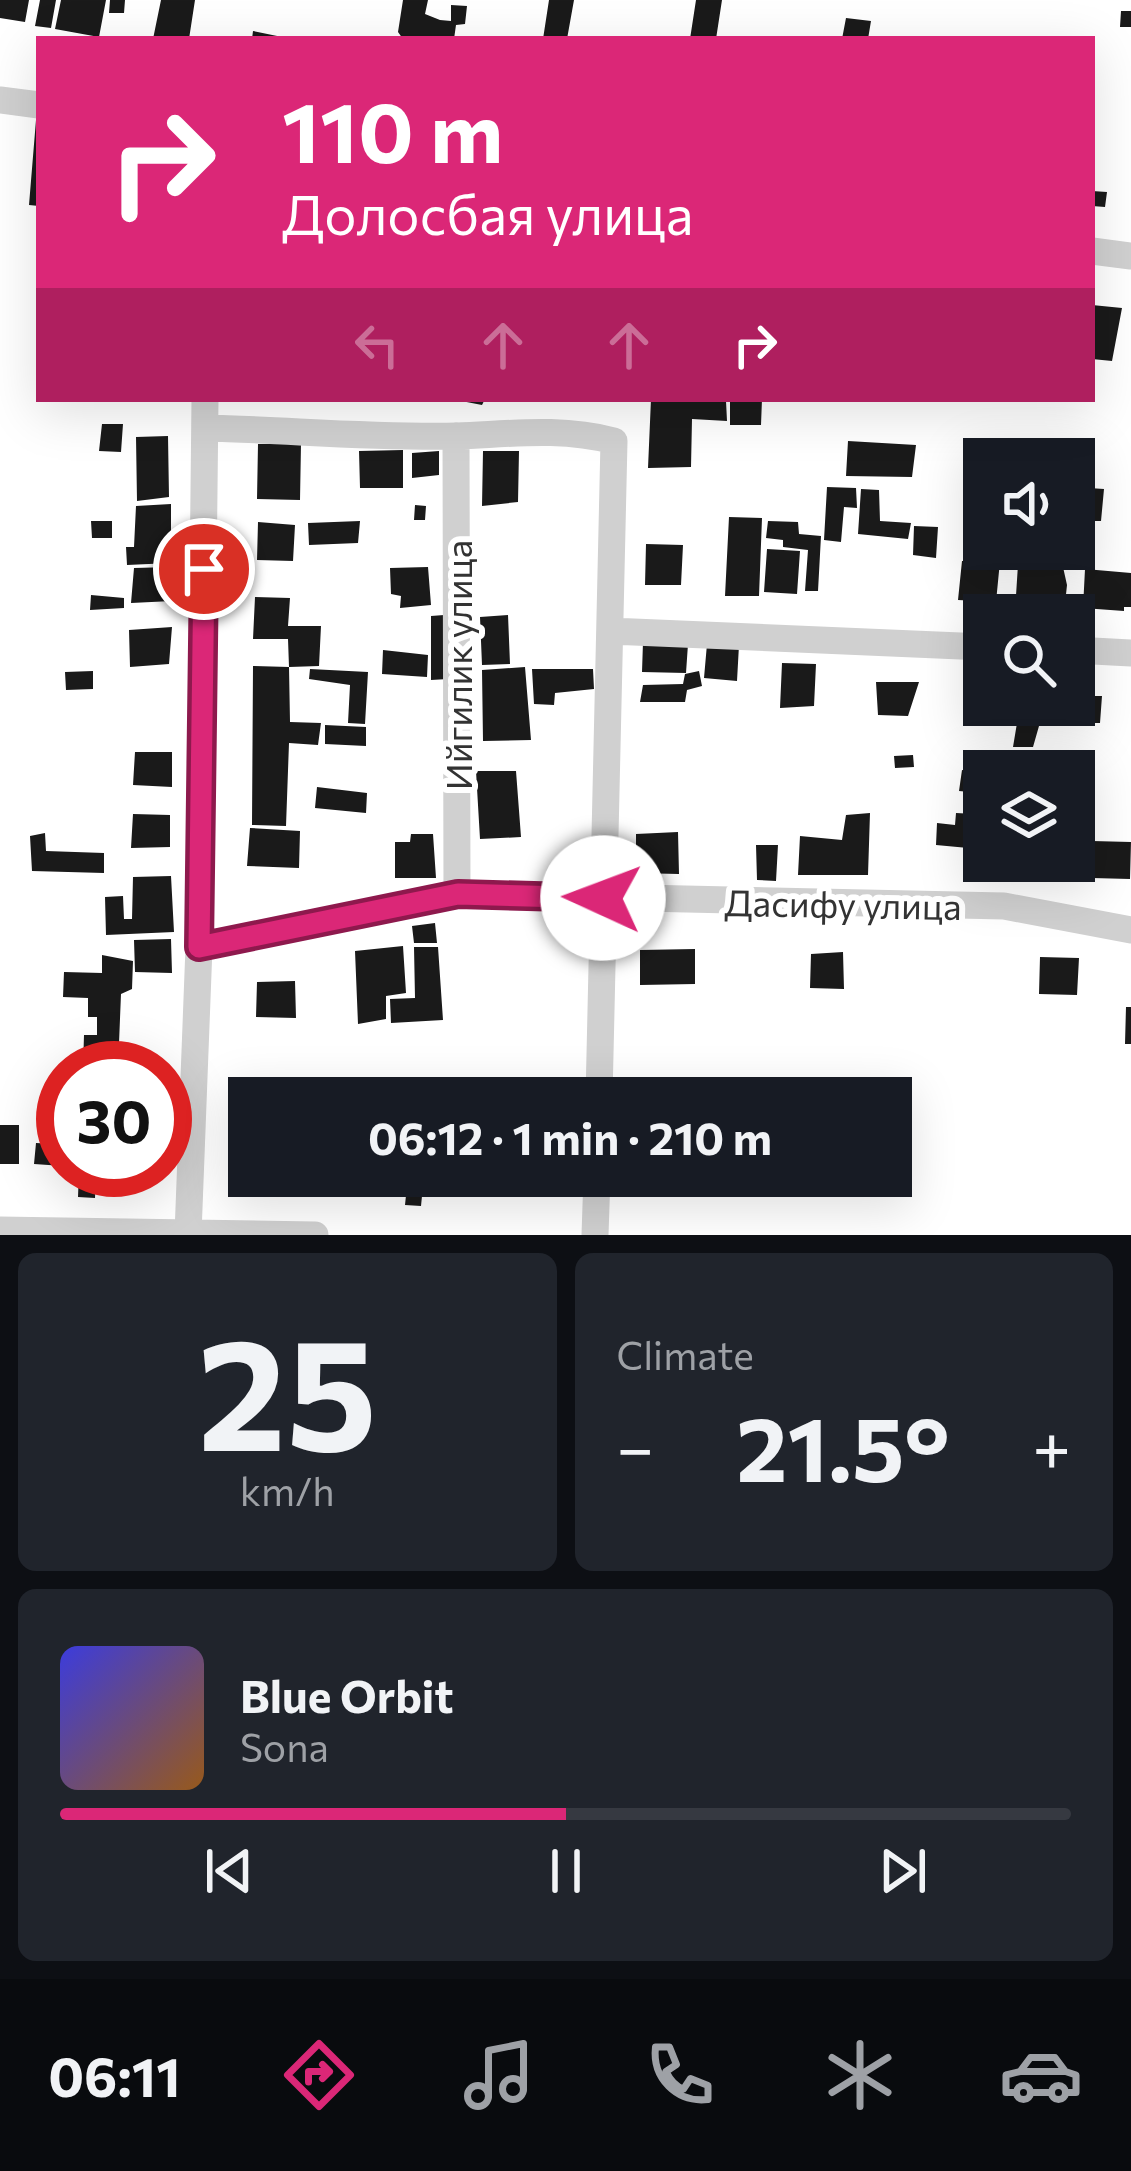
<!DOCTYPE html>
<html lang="en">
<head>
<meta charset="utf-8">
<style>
  :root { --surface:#171b24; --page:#20242c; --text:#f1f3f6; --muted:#9ea1a6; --line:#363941; --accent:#db2777 }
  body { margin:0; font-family:Commissioner,sans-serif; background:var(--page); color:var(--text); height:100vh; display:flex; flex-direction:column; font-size:45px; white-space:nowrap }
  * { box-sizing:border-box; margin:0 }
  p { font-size:39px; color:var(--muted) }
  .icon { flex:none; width:66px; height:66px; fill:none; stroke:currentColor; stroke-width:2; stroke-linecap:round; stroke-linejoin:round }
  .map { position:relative; height:1235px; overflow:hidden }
  .sheet { display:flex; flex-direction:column; gap:18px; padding:18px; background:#0d0f14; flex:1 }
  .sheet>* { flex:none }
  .banner { position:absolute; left:36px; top:36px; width:1059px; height:366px; border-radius:0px; box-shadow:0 12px 48px #0002; background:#db2777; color:#fff; overflow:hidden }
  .fabs { position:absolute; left:963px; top:438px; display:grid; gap:24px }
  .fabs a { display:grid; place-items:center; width:132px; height:132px; border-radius:0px; background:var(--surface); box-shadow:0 12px 48px #0002; font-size:60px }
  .speed { position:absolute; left:36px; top:1041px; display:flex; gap:24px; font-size:60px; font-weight:700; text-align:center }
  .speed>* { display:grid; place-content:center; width:156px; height:156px; border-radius:50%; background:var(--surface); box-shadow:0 12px 48px #0002; line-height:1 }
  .speed .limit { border:18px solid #d22; background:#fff; color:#111 }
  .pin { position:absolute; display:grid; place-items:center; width:102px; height:102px; color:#fff; margin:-51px; border:6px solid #fff; border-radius:50%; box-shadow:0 3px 12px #0007 }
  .me { position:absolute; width:132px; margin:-66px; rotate:272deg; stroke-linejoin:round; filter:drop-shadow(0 0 9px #0008) }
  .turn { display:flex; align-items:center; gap:42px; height:252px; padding:0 48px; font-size:54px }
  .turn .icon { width:156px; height:156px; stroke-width:2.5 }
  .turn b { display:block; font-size:84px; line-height:102px }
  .lanes { display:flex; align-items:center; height:114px; padding:0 48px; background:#0003; justify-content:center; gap:60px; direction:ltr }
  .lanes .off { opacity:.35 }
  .big { font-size:90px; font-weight:700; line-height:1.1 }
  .sheet .tile { flex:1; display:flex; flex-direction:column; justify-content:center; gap:18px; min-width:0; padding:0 42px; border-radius:18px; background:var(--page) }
  .sheet .dial { align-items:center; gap:0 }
  .dial b { font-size:156px; line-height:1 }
  .song { display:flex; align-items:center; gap:36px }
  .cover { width:144px; height:144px; border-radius:18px; background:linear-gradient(135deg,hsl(240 70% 55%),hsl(30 70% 35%)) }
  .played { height:12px; border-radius:6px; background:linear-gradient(90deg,var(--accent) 50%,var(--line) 50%) }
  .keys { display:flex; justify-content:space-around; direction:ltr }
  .heat { display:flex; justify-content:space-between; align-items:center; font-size:66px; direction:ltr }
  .sheet .tiles { flex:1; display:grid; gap:18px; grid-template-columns:1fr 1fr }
  .tile:last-child { grid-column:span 2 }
  .trip { position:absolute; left:228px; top:1077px; width:684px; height:120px; border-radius:0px; background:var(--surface); box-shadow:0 12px 48px #0002; font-weight:700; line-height:120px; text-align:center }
  .menu { display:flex; height:192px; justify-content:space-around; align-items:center; background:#090b0e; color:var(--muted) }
  .menu .icon { width:84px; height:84px }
  .menu .selected { color:var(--accent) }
  .menu b { font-size:54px; color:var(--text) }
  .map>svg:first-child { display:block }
  .building { fill:#1a1a1a }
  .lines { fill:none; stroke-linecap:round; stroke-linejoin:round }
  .minor { stroke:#d0d0d0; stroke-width:27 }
  .route-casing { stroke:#8e194d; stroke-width:30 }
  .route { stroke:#db2777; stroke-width:21 }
  .labels { text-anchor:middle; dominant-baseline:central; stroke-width:12; stroke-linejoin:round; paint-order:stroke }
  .street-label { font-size:36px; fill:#333; stroke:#fff }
</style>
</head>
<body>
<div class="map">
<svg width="1131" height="1235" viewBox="0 0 1131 1235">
  <rect width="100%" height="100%" fill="#fff"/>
  <path class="building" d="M 0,0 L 29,0 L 25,22 L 0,18 Z
    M 40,0 L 56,0 L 51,28 L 35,26 Z
    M 61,0 L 106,0 L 99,37 L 55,29 Z
    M 110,0 L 125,0 L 124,13 L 109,13 Z
    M 161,0 L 195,0 L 189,39 L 153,39 Z
    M 403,0 L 428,0 L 425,14 L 440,20 L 451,21 L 451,5 L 467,6 L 465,24 L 456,25 L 454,39 L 403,39 L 398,32 Z
    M 549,0 L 574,0 L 567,39 L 543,39 Z
    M 696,0 L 722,0 L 716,39 L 690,39 Z
    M 1121,11 L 1131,11 L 1131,27 L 1120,27 Z
    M 846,18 L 871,21 L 868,39 L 842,39 Z
    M 253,31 L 282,37 L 282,39 L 252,39 Z
    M 36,120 L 39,120 L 39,206 L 29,205 Z
    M 1092,191 L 1107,192 L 1105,207 L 1092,206 Z
    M 1092,305 L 1122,308 L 1112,361 L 1092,359 Z
    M 451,399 L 485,399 L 482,405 Z
    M 651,399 L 726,401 L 727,421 L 692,419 L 691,467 L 648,468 Z
    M 730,399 L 762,399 L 761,425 L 730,425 Z
    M 102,424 L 123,424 L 121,452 L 99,451 Z
    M 168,436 L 169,497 L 137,501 L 136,437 Z
    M 848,441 L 916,445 L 912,477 L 846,476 Z
    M 258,444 L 301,444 L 300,500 L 257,499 Z
    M 403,450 L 403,488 L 360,488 L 359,451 Z
    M 439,451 L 439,475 L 412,478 L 412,453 Z
    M 483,451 L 519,451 L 518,502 L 482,506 Z
    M 827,487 L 856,488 L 857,508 L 844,507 L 841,542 L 824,540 Z
    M 1074,487 L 1104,489 L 1101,521 L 1074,521 Z
    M 861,489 L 879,490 L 880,521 L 911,523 L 908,539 L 858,534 Z
    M 171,504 L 171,563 L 127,565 L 126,547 L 134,547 L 136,506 Z
    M 415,505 L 426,506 L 425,520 L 414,520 Z
    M 729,517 L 762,518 L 759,596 L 725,596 Z
    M 91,521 L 112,521 L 112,538 L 92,538 Z
    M 360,521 L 358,543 L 309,545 L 308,523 Z
    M 768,521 L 798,522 L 799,534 L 821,536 L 818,591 L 805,591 L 808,550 L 783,547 L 783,540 L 766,538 Z
    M 258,522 L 295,525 L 293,561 L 257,560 Z
    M 914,526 L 938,527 L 936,558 L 913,555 Z
    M 646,544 L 683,545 L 681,585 L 645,585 Z
    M 767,549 L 800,551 L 797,594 L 764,592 Z
    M 1019,549 L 1052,549 L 1050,565 L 1063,567 L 1067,585 L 1064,613 L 1015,611 Z
    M 962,561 L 1000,561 L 996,602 L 958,600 Z
    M 171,567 L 172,601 L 131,603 L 134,568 Z
    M 428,567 L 431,605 L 400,608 L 401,596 L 391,594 L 390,568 Z
    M 1085,569 L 1131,573 L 1131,607 L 1124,607 L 1124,611 L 1083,608 Z
    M 91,595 L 124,598 L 124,608 L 90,610 Z
    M 255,597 L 290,598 L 288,626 L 321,626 L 319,666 L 289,667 L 290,722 L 321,723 L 318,745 L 289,743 L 286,826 L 252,825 L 253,666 L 289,667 L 288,639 L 253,639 Z
    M 444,615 L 448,679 L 431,680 L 431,616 Z
    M 508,615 L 510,664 L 482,665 L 480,617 Z
    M 172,627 L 169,664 L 130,667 L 129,630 Z
    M 643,642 L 688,644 L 686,673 L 642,672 Z
    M 707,644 L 739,645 L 737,681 L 704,678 Z
    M 383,650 L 428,655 L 427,677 L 382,674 Z
    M 973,651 L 984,652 L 984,691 L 969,690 Z
    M 782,663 L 816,664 L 814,706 L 780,708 Z
    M 525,667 L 531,740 L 483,741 L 482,670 Z
    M 310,669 L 368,672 L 365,724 L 348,723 L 350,685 L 309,679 Z
    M 532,669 L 593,669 L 594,689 L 555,693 L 554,705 L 534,704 Z
    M 93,671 L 93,689 L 66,690 L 65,672 Z
    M 699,671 L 702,686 L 687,690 L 685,702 L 640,702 L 643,685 L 683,684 L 685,674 Z
    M 876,682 L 919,682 L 908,716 L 878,715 Z
    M 1074,696 L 1102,696 L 1100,723 L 1063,723 L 1065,705 L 1074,705 Z
    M 1020,705 L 1045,705 L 1033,747 L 1013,747 Z
    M 325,725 L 366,727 L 366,746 L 325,744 Z
    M 135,752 L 172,752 L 172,787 L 133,785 Z
    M 913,755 L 914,767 L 895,768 L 894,756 Z
    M 962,770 L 983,773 L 980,793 L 959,791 Z
    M 476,771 L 516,771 L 521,837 L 480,839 Z
    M 317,787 L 367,793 L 366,813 L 315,808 Z
    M 870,813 L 868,875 L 798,875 L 800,836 L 842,840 L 846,815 Z
    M 956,813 L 975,814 L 979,849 L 936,845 L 937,823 L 955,825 Z
    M 133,814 L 170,815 L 170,847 L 131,848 Z
    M 250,828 L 300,831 L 299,868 L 247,866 Z
    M 678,832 L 679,874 L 636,873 L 636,834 Z
    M 45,833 L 46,851 L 104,853 L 104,873 L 32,871 L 30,836 Z
    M 411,834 L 433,834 L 436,878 L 395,878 L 395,842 L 410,842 Z
    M 1092,841 L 1131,842 L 1130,879 L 1092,878 Z
    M 756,845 L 778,845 L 776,881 L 757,880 Z
    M 171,876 L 174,932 L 106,935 L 105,897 L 123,896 L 124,919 L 132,919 L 133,877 Z
    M 435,923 L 437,943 L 414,943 L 412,926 Z
    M 171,939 L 172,973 L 135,972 L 134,940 Z
    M 403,946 L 406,993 L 386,996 L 386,1019 L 358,1024 L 355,951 Z
    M 414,947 L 438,947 L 443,1020 L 391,1023 L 390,999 L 415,998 Z
    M 695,949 L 695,984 L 640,985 L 640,950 Z
    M 843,952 L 844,989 L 810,988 L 811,954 Z
    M 102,955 L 133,961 L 132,989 L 121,994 L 118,1068 L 83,1068 L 84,1035 L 97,1035 L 97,1017 L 88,1017 L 88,998 L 63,997 L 64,972 L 102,973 Z
    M 1040,957 L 1079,958 L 1077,995 L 1039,994 Z
    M 295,981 L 296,1018 L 256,1017 L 257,982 Z
    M 1126,1007 L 1131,1007 L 1131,1044 L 1125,1044 Z
    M 0,1125 L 19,1125 L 19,1164 L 0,1164 Z
    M 56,1138 L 63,1138 L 63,1166 L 34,1164 L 36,1143 L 55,1144 Z
    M 246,1146 L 249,1147 L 249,1178 L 243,1177 Z
    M 79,1170 L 96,1170 L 95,1198 L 78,1197 Z
    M 275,1176 L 368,1176 L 367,1187 Z
    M 408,1176 L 424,1176 L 421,1206 L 405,1205 Z
    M 456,1176 L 502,1176 L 502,1182 L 456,1180 Z"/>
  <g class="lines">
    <path class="minor" d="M 0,100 L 39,105
      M 1092,251 L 1131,256
      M 206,428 C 289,430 374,438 457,436 C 511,434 560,427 614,441 L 599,1098
      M 456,436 L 457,894
      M 610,631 L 984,647
      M 1074,650 L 1131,653
      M 199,947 L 457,894 L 1004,906 L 1131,930
      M 0,1230 L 315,1235
      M 188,1234 L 199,947 L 205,399
      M 595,1235 L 597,1176"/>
  </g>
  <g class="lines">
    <g class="route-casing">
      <path id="route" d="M 204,569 L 199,947 L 458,894 L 603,898"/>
    </g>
    <use href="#route" class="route"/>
  </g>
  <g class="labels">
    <g class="street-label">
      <text transform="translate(457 665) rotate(-90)">Ийгилик улица</text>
      <text transform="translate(843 903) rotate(1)">Дасифу улица</text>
    </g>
  </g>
</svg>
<div class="fabs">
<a><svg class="icon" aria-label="sound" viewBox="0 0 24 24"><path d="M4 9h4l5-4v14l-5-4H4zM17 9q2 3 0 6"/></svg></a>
<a><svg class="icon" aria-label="search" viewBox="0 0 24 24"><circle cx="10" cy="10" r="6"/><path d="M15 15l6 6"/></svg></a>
<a><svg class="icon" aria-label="layers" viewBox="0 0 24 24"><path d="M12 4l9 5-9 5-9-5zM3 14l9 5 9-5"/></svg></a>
</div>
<div class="speed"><div class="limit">30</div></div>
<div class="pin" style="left:204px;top:569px;background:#d93025"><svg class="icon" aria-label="arrive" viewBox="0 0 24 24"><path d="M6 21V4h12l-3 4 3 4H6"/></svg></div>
<svg class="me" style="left:603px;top:898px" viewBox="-20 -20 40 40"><circle r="19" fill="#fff"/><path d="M0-13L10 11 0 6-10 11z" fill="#db2777"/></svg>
<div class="trip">06:12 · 1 min · 210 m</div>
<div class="banner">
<div class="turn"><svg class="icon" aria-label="right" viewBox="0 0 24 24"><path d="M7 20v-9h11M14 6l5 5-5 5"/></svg><div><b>110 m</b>Долосбая улица</div></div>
<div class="lanes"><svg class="icon off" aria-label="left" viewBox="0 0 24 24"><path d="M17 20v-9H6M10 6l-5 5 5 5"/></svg><svg class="icon off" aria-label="ahead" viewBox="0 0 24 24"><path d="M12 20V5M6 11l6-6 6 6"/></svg><svg class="icon off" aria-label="ahead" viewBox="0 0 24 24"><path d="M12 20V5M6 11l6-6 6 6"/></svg><svg class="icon" aria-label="right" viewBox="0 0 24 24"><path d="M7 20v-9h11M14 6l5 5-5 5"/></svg></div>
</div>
</div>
<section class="sheet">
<div class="tiles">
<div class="tile dial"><b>25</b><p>km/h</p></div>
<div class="tile"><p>Climate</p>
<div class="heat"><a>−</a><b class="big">21.5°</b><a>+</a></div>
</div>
<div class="tile">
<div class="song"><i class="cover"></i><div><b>Blue Orbit</b><p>Sona</p></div></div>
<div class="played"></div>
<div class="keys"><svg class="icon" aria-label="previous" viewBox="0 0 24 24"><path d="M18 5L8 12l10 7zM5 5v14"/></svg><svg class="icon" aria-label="pause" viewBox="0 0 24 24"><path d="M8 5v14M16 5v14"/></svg><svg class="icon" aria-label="next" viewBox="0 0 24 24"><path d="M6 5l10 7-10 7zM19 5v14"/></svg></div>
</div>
</div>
</section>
<nav class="menu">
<b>06:11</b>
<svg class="icon selected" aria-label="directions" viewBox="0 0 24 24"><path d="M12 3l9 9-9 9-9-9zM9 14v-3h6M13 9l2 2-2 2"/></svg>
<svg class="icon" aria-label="music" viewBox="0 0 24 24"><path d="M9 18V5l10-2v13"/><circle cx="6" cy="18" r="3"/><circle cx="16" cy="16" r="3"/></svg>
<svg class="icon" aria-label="phone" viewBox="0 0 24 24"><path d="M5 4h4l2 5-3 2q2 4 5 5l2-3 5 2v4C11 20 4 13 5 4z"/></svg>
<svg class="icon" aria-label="climate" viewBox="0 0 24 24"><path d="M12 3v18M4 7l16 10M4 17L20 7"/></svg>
<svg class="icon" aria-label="car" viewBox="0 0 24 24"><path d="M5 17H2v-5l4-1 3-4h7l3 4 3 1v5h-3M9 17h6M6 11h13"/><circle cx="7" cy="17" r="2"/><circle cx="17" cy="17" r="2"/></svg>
</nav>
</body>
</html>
